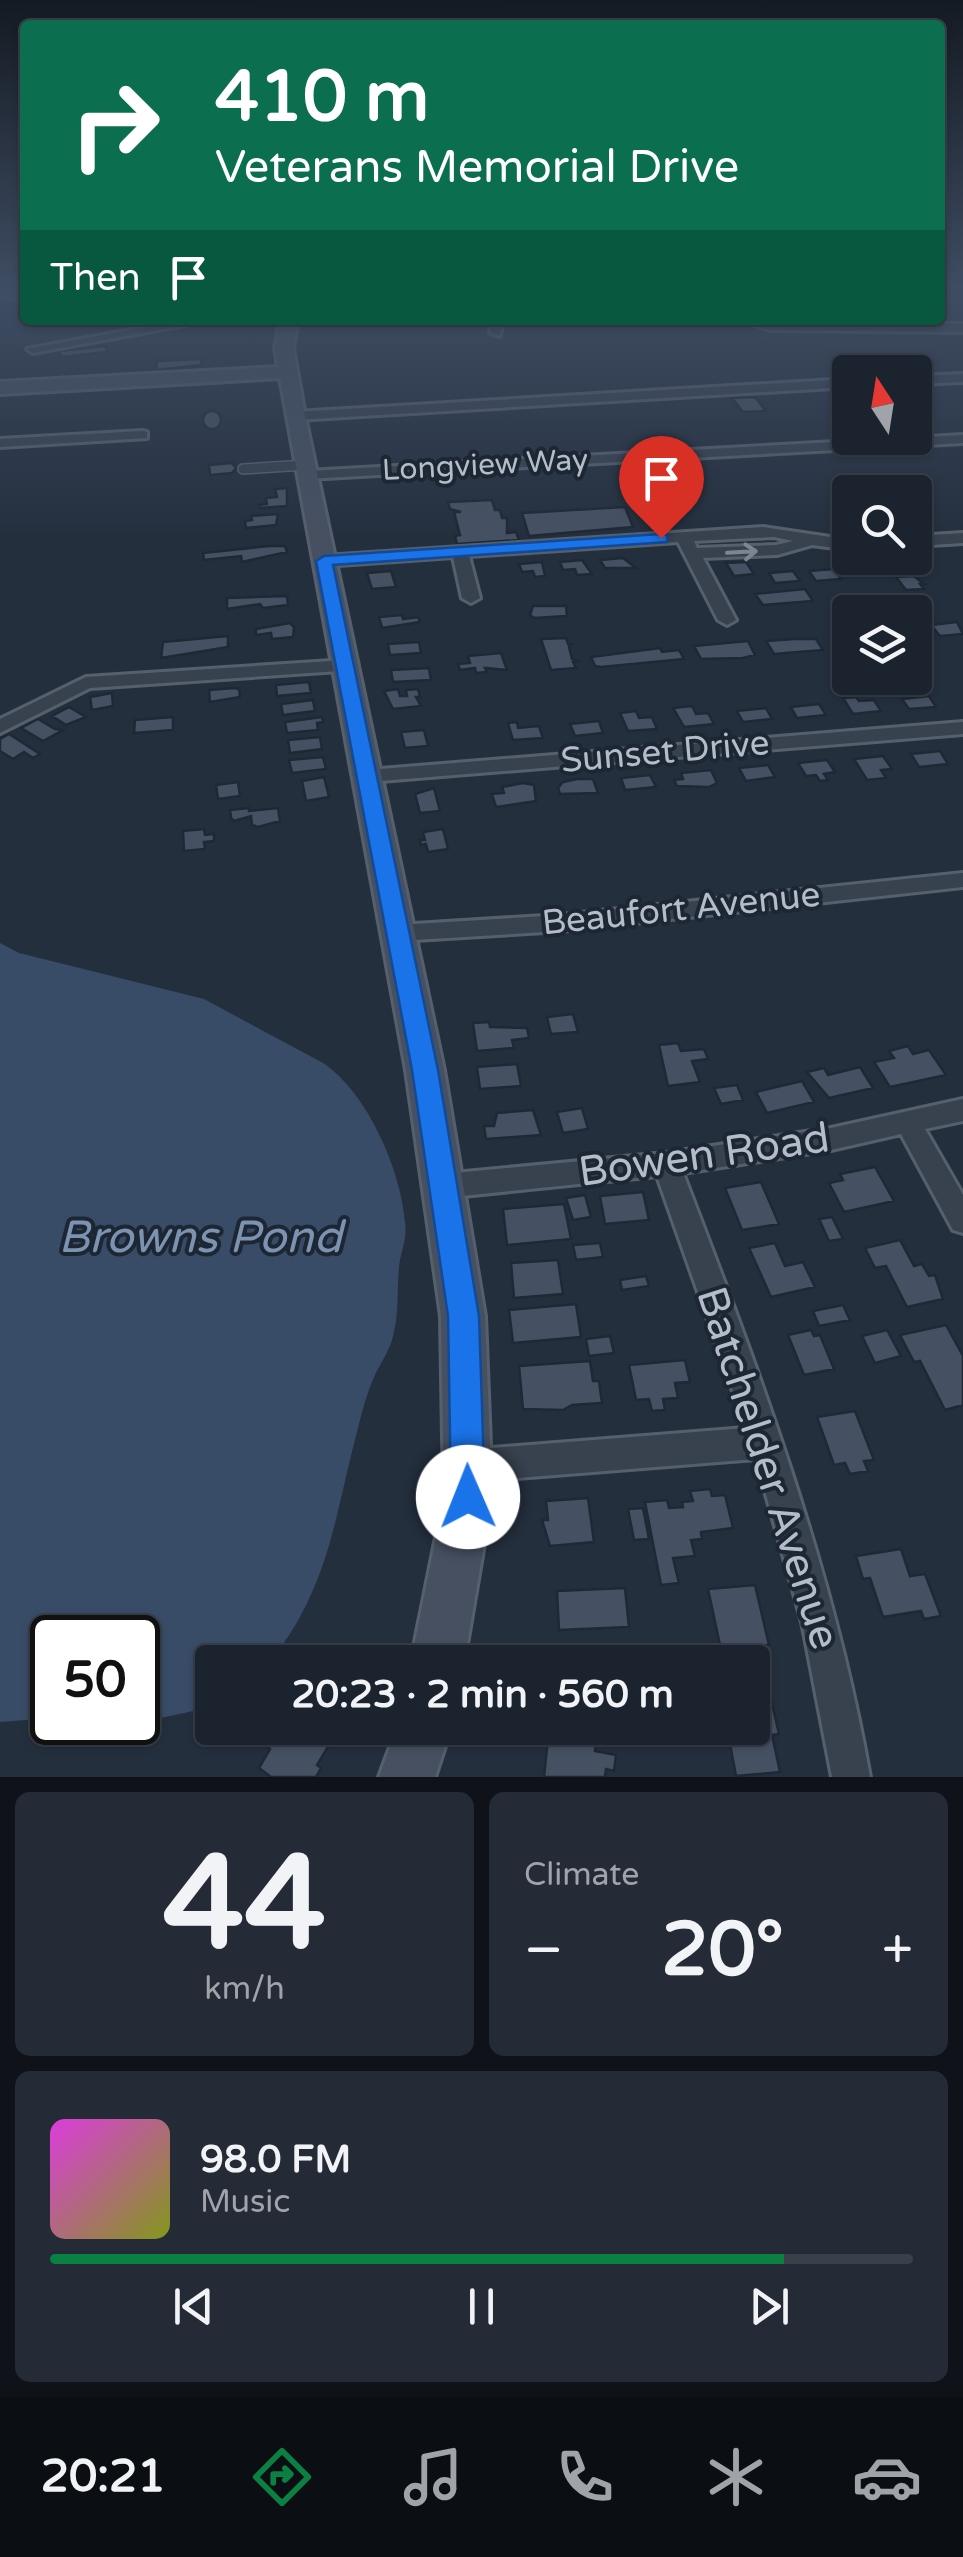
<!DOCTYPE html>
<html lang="en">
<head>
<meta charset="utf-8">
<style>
  :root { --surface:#1b232e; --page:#242b36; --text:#f1f3f6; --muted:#a0a4aa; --line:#39404a; --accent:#0b8043 }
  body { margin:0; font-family:"Varela Round",sans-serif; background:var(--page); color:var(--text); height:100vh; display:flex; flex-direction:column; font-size:38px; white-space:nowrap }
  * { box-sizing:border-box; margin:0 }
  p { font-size:32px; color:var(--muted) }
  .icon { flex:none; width:55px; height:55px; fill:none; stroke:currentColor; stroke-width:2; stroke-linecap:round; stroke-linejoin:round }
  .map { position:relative; height:1777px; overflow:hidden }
  .sheet { display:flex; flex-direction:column; gap:15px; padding:15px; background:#0f1319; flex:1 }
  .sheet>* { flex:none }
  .hud { position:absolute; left:20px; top:20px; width:925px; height:305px; border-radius:10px; box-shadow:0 2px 8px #0004,0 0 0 2px var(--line); background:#0b6e4f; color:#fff; overflow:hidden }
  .needle { width:65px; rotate:348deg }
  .controls { position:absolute; left:832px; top:355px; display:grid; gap:20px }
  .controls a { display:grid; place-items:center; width:100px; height:100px; border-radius:10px; background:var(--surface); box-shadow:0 2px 8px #0004,0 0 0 2px var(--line); font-size:50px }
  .speed { position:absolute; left:30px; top:1615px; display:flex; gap:20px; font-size:50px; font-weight:700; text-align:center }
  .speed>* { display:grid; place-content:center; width:130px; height:130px; border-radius:50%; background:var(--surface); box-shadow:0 2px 8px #0004,0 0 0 2px var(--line); line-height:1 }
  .speed .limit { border:5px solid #111; border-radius:15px; background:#fff; color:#111 }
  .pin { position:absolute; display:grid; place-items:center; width:85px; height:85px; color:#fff; margin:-102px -42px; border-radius:50% 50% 50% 0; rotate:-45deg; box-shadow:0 0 10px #0007 }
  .pin .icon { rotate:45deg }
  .me { position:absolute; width:110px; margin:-55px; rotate:359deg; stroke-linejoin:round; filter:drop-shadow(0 0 8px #0008) }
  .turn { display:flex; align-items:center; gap:35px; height:210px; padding:0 30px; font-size:45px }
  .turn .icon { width:130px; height:130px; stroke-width:2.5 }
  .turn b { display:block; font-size:70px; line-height:85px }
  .then { display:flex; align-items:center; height:95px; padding:0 30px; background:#0003; gap:20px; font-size:38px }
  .big { font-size:75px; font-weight:700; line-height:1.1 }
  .sheet .card { flex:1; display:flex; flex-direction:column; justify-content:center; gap:15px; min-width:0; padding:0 35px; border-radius:15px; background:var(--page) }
  .sheet .dial { align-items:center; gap:0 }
  .dial b { font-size:130px; line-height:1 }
  .song { display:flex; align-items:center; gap:30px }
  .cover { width:120px; height:120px; border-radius:15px; background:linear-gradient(135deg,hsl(300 70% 55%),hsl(70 70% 35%)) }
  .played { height:10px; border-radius:5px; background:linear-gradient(90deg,var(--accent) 85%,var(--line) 85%) }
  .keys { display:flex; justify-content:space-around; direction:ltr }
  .heat { display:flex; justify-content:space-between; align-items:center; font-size:55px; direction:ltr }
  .sheet .tiles { flex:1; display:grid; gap:15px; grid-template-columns:1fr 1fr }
  .card:last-child { grid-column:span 2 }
  .trip { position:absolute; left:195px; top:1645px; width:575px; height:100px; border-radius:10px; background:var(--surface); box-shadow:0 2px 8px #0004,0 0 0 2px var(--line); font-weight:700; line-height:100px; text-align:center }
  .menu { display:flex; height:160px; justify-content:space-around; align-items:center; background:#0b0e12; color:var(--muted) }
  .menu .icon { width:70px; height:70px }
  .menu .active { color:var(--accent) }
  .menu b { font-size:45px; color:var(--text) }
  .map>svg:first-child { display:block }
  .water { fill:#394c67 }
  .building { fill:#455162; stroke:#1f2835; stroke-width:2.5 }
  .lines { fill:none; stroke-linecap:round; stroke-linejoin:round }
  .lane-casing { stroke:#565f6c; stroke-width:12 }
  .street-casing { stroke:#565f6c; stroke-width:6 }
  .secondary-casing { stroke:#565f6c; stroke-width:6 }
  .lane { stroke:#38414e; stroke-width:9 }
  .street { fill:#38414e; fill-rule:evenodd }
  .secondary { fill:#465061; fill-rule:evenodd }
  .oneway { stroke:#7c8592 }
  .route { fill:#1a73e8; stroke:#114b97; stroke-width:2.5 }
  .labels { text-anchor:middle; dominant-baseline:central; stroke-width:8; stroke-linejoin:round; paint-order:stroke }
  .far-street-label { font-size:30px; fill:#b4bcc9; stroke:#1d2633 }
  .street-label { font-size:35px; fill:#b4bcc9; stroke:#1d2633 }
  .near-street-label { font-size:42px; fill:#b4bcc9; stroke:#1d2633 }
  .near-water-label { font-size:45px; font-style:italic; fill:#7c92b1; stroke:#1d2633 }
</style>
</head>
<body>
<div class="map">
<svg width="963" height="1777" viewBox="0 0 963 1777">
  <rect width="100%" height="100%" fill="#242f3e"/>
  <path class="water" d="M 0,943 L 19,953 L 204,999 L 323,1063 C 367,1092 401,1170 405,1222 C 407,1236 403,1246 400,1260 C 396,1284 400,1310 393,1336 C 390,1350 380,1364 374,1377 C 367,1393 362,1411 358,1428 C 334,1518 330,1586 270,1662 L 212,1662 L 212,1707 L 156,1719 L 138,1718 L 138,1638 L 52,1638 L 52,1718 L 0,1722 Z"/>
  <path class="building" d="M 106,346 L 107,352 L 61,357 L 60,351 Z
    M 201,359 L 202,365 L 156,370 L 157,361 Z
    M 755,397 L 766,411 L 743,412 L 732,398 Z
    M203 420a9 9 0 1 1 18 0a9 9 0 1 1-18 0Z
    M 232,463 L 236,468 L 232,473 L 210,475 L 209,465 Z
    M 287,488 L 287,506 L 260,508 L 259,505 L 267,504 L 266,498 L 277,497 L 275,489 Z
    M 492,500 L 495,510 L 500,510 L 502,518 L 507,518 L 507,533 L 516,532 L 519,540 L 457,544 L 455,536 L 460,535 L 454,512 L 461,512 L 450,509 L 448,502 Z
    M 625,507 L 633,527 L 529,536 L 522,513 Z
    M 278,514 L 276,525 L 246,528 L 245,521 L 252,520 L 251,516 Z
    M 269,546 L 285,546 L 287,552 L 242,562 L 241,556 L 204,560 L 203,553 Z
    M 623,558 L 636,568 L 605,568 L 600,560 Z
    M 582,560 L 592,574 L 577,575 L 575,569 L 563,570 L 560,562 Z
    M 542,562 L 545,576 L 535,577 L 533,571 L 522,572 L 519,564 Z
    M 746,562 L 754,574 L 734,576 L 726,563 Z
    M 834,569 L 841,579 L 816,581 L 809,571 Z
    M 391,571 L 396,587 L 372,589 L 367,573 Z
    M 793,571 L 800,581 L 775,583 L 769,573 Z
    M 914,576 L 924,584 L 920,584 L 924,589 L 906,590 L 896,577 Z
    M 805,589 L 813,601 L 763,605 L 755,594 Z
    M 287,596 L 288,605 L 263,608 L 260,604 L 227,609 L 227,598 Z
    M 859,596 L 871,612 L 850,612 L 850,617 L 837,597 Z
    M 905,600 L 916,609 L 912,609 L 914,612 L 893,612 L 885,602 Z
    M 533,606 L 566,606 L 567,616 L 534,618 L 530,615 Z
    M 402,615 L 403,619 L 418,617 L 420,622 L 382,628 L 379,617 Z
    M 957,622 L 963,634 L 940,636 L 931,625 Z
    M 290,623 L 294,627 L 293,637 L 272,639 L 271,633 L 256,635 L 256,629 Z
    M 228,636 L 228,647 L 161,658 L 163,642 Z
    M 566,638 L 568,644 L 572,644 L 569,647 L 572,659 L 578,661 L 573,662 L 576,668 L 551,670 L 541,639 Z
    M 794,639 L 816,639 L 823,650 L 774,654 L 766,641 Z
    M 748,641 L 755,655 L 743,658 L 701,659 L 694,646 Z
    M 419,642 L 421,653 L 390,655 L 388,644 Z
    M 660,648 L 662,652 L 679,650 L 684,659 L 601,667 L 595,666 L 591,657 Z
    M 501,653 L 507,670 L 485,668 L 487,672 L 476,673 L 475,668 L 460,670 L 458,664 L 470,663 L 468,656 Z
    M 429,668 L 431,680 L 393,682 L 391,670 Z
    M 309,682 L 311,693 L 277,696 L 276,685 Z
    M 234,688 L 239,689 L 240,697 L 210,702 L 209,690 Z
    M 398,689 L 400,696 L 407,696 L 406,690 L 418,689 L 420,697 L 416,697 L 421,706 L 393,709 L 384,691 Z
    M 112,693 L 113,706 L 92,710 L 90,697 Z
    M 929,696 L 936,707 L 909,709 L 902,699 Z
    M 856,697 L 859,701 L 874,700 L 881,711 L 853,714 L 843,698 Z
    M 313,700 L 315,711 L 283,715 L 281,704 Z
    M 819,704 L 826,715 L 797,718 L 791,707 Z
    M 692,706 L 696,714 L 708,713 L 714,724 L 684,727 L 673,708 Z
    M 69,707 L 86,717 L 66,725 L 52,716 Z
    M 766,708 L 772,719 L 743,722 L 737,711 Z
    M 636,711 L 639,718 L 652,717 L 657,729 L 628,731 L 620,713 Z
    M 173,717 L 173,730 L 134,733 L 135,720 Z
    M 322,717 L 323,722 L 317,723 L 318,730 L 287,733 L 285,722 Z
    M 38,719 L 55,729 L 63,730 L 43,741 L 21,728 Z
    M 599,721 L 603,733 L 575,736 L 570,724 Z
    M 517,722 L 518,728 L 539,726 L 543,738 L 513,740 L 508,723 Z
    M 424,730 L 428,746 L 405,748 L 401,732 Z
    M 9,734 L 40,754 L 33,758 L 24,752 L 13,759 L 0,751 L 0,739 Z
    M 320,737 L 322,749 L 290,753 L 288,740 Z
    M 940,751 L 948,764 L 919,767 L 911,754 Z
    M 883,756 L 892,769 L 881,770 L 886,778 L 867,780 L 854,759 Z
    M 323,757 L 326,769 L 292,773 L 289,760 Z
    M 827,760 L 835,772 L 824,774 L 828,780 L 820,781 L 816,775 L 806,776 L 798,763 Z
    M 768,765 L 775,777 L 746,781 L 739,768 Z
    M 711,770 L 717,783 L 709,787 L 677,786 L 674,780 L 683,779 L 681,773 Z
    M 650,775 L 656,787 L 625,790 L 621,778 Z
    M 324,777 L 329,797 L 306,801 L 302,781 Z
    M 577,779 L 593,779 L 598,793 L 560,794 L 558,788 L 563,782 Z
    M 238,782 L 240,796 L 218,799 L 216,785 Z
    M 523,783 L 534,785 L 536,801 L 496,807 L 492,794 L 504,793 L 502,787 Z
    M 434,788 L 440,811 L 420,813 L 415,794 Z
    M 249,808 L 249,811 L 278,808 L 280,821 L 258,827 L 252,825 L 251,816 L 234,821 L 231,818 L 230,810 Z
    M 204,829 L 205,835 L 214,834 L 214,841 L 204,842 L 205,849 L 184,851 L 183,831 Z
    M 443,829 L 448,849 L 428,852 L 426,844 L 421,845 L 420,840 L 425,840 L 423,832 Z
    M 573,1014 L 578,1032 L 551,1034 L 547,1017 Z
    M 489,1022 L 490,1027 L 527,1028 L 529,1038 L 512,1040 L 514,1048 L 477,1051 L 473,1023 Z
    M 678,1043 L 681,1051 L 704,1049 L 708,1059 L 692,1061 L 700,1082 L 668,1086 L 659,1045 Z
    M 908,1046 L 913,1054 L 929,1050 L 946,1075 L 890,1087 L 874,1062 L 894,1058 L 889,1051 Z
    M 517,1064 L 521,1086 L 480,1089 L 477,1067 Z
    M 860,1067 L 873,1088 L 829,1098 L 807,1072 L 824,1068 L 828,1075 Z
    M 802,1081 L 814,1102 L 767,1113 L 756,1092 Z
    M 737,1085 L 743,1100 L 721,1104 L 714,1088 Z
    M 582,1108 L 588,1129 L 563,1133 L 557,1112 Z
    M 533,1110 L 541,1135 L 486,1139 L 484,1126 L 494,1126 L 497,1113 Z
    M 875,1167 L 894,1201 L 844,1212 L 829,1183 L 843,1180 L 840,1174 Z
    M 761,1182 L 779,1224 L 742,1230 L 725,1188 Z
    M 643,1192 L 649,1220 L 605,1224 L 600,1196 Z
    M 585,1195 L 591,1217 L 573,1220 L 566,1198 Z
    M 564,1204 L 571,1239 L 507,1245 L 503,1209 Z
    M 832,1217 L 843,1239 L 829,1241 L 819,1219 Z
    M 900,1240 L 914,1266 L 922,1264 L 929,1276 L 935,1275 L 943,1299 L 907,1307 L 886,1266 L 875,1268 L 865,1248 Z
    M 600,1243 L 603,1257 L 576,1260 L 573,1245 Z
    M 775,1243 L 785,1266 L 803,1262 L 815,1287 L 771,1297 L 749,1248 Z
    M 558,1260 L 563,1294 L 514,1298 L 511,1263 Z
    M 646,1276 L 649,1286 L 622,1290 L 620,1280 Z
    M 576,1304 L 581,1337 L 513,1343 L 509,1310 Z
    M 843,1305 L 850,1320 L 819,1326 L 813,1311 Z
    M 946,1325 L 963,1356 L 963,1405 L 945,1410 L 920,1361 L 914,1362 L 900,1335 Z
    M 811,1330 L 814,1336 L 820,1335 L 834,1369 L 804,1375 L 788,1335 Z
    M 887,1330 L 901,1356 L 875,1363 L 862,1336 Z
    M 610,1336 L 614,1353 L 589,1356 L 586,1339 Z
    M 685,1360 L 690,1382 L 675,1383 L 678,1398 L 663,1399 L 665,1410 L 652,1411 L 649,1399 L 636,1400 L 629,1365 Z
    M 590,1361 L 593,1381 L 599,1381 L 602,1403 L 572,1405 L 563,1410 L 523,1409 L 519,1366 Z
    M 855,1411 L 874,1460 L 864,1461 L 868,1471 L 850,1474 L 845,1463 L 834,1465 L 817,1417 Z
    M 710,1489 L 712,1496 L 725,1495 L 733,1528 L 701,1532 L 702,1539 L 691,1540 L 695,1556 L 673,1558 L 679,1583 L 661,1585 L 645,1502 L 667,1500 L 669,1508 L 683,1507 L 682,1502 L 693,1501 L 690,1491 Z
    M 588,1498 L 594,1542 L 550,1546 L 542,1520 L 548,1520 L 546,1501 Z
    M 643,1508 L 649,1539 L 634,1540 L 628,1509 Z
    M 901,1549 L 910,1576 L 925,1574 L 941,1616 L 924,1619 L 921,1611 L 883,1617 L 870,1578 L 863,1579 L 856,1556 Z
    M 755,1585 L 769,1645 L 721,1650 L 708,1589 Z
    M 625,1588 L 629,1627 L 559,1630 L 557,1591 Z
    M 771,1699 L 779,1734 L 772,1735 L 780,1772 L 736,1776 L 727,1728 L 752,1728 L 752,1701 Z
    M 250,1728 L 310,1728 L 331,1742 L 317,1765 L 321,1768 L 316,1777 L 271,1777 L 259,1768 L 270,1749 L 247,1731 Z
    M 549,1728 L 597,1732 L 595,1751 L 616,1755 L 614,1771 L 606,1769 L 605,1777 L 544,1777 Z"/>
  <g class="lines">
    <g class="lane-casing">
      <path id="lane" d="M 243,469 L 305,465"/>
    </g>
    <g class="street-casing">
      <path id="street" d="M 0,290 L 25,293 L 25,299 L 0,296 Z
        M 184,320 L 212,320 L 33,353 L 27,349 Z
        M 491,320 L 503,320 L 500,336 L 490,333 Z
        M 739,320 L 963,324 L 963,332 L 770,330 Z
        M 963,374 L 963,382 L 915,384 L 915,376 Z
        M 850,379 L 850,387 L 295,420 L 288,416 L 295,412 Z
        M 142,431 L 147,432 L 147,438 L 0,447 L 0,439 Z
        M 963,435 L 963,443 L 307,479 L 300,475 L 307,471 Z
        M 763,527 L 850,540 L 850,550 L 812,545 L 777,555 L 703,558 L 736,620 L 727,625 L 718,620 L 678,542 L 469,556 L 480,598 L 471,603 L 462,598 L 453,557 L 324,566 L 316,561 L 324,556 ZM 774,537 L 793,541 L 776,545 L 697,548 L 694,541 Z
        M 963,533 L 963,543 L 915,546 L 915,536 Z
        M 347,660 L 356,666 L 354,670 L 90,688 L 0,733 L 0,719 L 86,677 Z
        M 963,722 L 963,734 L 368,782 L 358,776 L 368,770 Z
        M 963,873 L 963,887 L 561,931 L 398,941 L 386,933 L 398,925 L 561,915 Z
        M 963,1099 L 963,1121 L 925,1129 L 963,1195 L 963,1233 L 953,1230 L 901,1134 L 831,1150 L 683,1173 C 759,1371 833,1567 870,1777 L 832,1777 L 802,1622 L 756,1459 L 467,1482 L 455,1478 L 450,1466 L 455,1454 L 467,1450 L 746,1428 L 657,1176 L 443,1198 L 433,1194 L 429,1186 L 433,1178 L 443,1174 L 666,1153 L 831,1128 Z"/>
    </g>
    <g class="secondary-casing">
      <path id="secondary" d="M 280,320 L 298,320 L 293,348 L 307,426 L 444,1070 L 485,1316 L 492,1497 L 464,1662 L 411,1662 L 444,1497 L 441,1316 L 406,1070 L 280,378 L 0,394 L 0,382 L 278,367 L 275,348 Z
        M 397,1728 L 451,1728 L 435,1777 L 379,1777 Z"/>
    </g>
    <use href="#lane" class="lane"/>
    <use href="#street" class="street"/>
    <use href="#secondary" class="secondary"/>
  </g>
  <defs><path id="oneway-shaft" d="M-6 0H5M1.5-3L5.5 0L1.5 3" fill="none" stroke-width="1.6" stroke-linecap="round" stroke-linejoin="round" transform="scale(2.5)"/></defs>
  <use class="oneway" href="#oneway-shaft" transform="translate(742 552) rotate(-3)"/>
  <linearGradient id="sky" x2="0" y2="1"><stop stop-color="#141a22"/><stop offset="0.54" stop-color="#3f4d63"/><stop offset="1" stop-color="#3f4d63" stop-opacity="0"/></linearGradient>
  <rect width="963" height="537" fill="url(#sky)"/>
  <path class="route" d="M 661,534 L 667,535 L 667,542 L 333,565 L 438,1070 L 479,1316 L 485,1497 L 480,1509 L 468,1514 L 456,1509 L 451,1497 L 448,1316 L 412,1070 L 316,561 L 324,556 Z"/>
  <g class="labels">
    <g class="far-street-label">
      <text transform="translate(485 465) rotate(-3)">Longview Way</text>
    </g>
    <g class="street-label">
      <text transform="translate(665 752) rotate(-5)">Sunset Drive</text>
      <text transform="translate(681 909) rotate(-6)">Beaufort Avenue</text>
    </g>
    <g class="near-street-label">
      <text transform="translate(704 1155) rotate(-8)">Bowen Road</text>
      <text transform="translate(768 1468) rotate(72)">Batchelder Avenue</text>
    </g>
    <g class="near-water-label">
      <text x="200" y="1238">Browns Pond</text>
    </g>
  </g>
</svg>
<div class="controls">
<a><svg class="needle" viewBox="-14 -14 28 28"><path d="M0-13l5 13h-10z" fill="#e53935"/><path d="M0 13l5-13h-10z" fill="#a0a4aa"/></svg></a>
<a><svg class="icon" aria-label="search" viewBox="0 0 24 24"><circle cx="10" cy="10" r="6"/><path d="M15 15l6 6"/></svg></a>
<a><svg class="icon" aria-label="layers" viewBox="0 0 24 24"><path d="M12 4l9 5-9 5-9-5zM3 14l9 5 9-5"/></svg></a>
</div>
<div class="speed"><div class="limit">50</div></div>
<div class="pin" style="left:661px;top:538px;background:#d93025"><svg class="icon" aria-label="arrive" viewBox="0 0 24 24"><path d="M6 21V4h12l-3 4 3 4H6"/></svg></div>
<svg class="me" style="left:468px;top:1497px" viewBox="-20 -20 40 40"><circle r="19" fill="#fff"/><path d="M0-13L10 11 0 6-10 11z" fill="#1a73e8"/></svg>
<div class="trip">20:23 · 2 min · 560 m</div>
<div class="hud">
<div class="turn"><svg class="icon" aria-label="right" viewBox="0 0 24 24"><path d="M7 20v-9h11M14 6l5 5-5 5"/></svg><div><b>410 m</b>Veterans Memorial Drive</div></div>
<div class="then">Then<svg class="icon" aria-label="arrive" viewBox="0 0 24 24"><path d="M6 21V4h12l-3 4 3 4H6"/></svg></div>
</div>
</div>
<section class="sheet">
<div class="tiles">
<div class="card dial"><b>44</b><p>km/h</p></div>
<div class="card"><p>Climate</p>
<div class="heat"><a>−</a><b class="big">20°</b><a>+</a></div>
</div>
<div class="card">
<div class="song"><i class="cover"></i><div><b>98.0 FM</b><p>Music</p></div></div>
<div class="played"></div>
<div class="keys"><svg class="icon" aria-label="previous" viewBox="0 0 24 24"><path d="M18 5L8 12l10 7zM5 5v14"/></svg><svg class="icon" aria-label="pause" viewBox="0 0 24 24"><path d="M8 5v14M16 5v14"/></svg><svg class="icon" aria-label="next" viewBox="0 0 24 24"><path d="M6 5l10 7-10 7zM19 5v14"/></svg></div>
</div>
</div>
</section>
<nav class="menu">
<b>20:21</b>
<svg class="icon active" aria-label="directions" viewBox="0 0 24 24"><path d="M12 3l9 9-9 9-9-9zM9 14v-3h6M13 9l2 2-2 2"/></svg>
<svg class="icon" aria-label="music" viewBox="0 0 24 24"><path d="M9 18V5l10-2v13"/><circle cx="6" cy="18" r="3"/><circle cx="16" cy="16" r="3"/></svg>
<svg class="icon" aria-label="phone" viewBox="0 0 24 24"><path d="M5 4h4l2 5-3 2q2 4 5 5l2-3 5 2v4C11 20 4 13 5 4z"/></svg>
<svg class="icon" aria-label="climate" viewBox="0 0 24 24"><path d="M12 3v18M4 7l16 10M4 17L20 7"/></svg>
<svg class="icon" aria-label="car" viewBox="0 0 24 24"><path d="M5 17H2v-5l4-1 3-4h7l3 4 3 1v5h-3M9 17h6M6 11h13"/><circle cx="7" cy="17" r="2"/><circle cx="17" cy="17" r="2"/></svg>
</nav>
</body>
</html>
